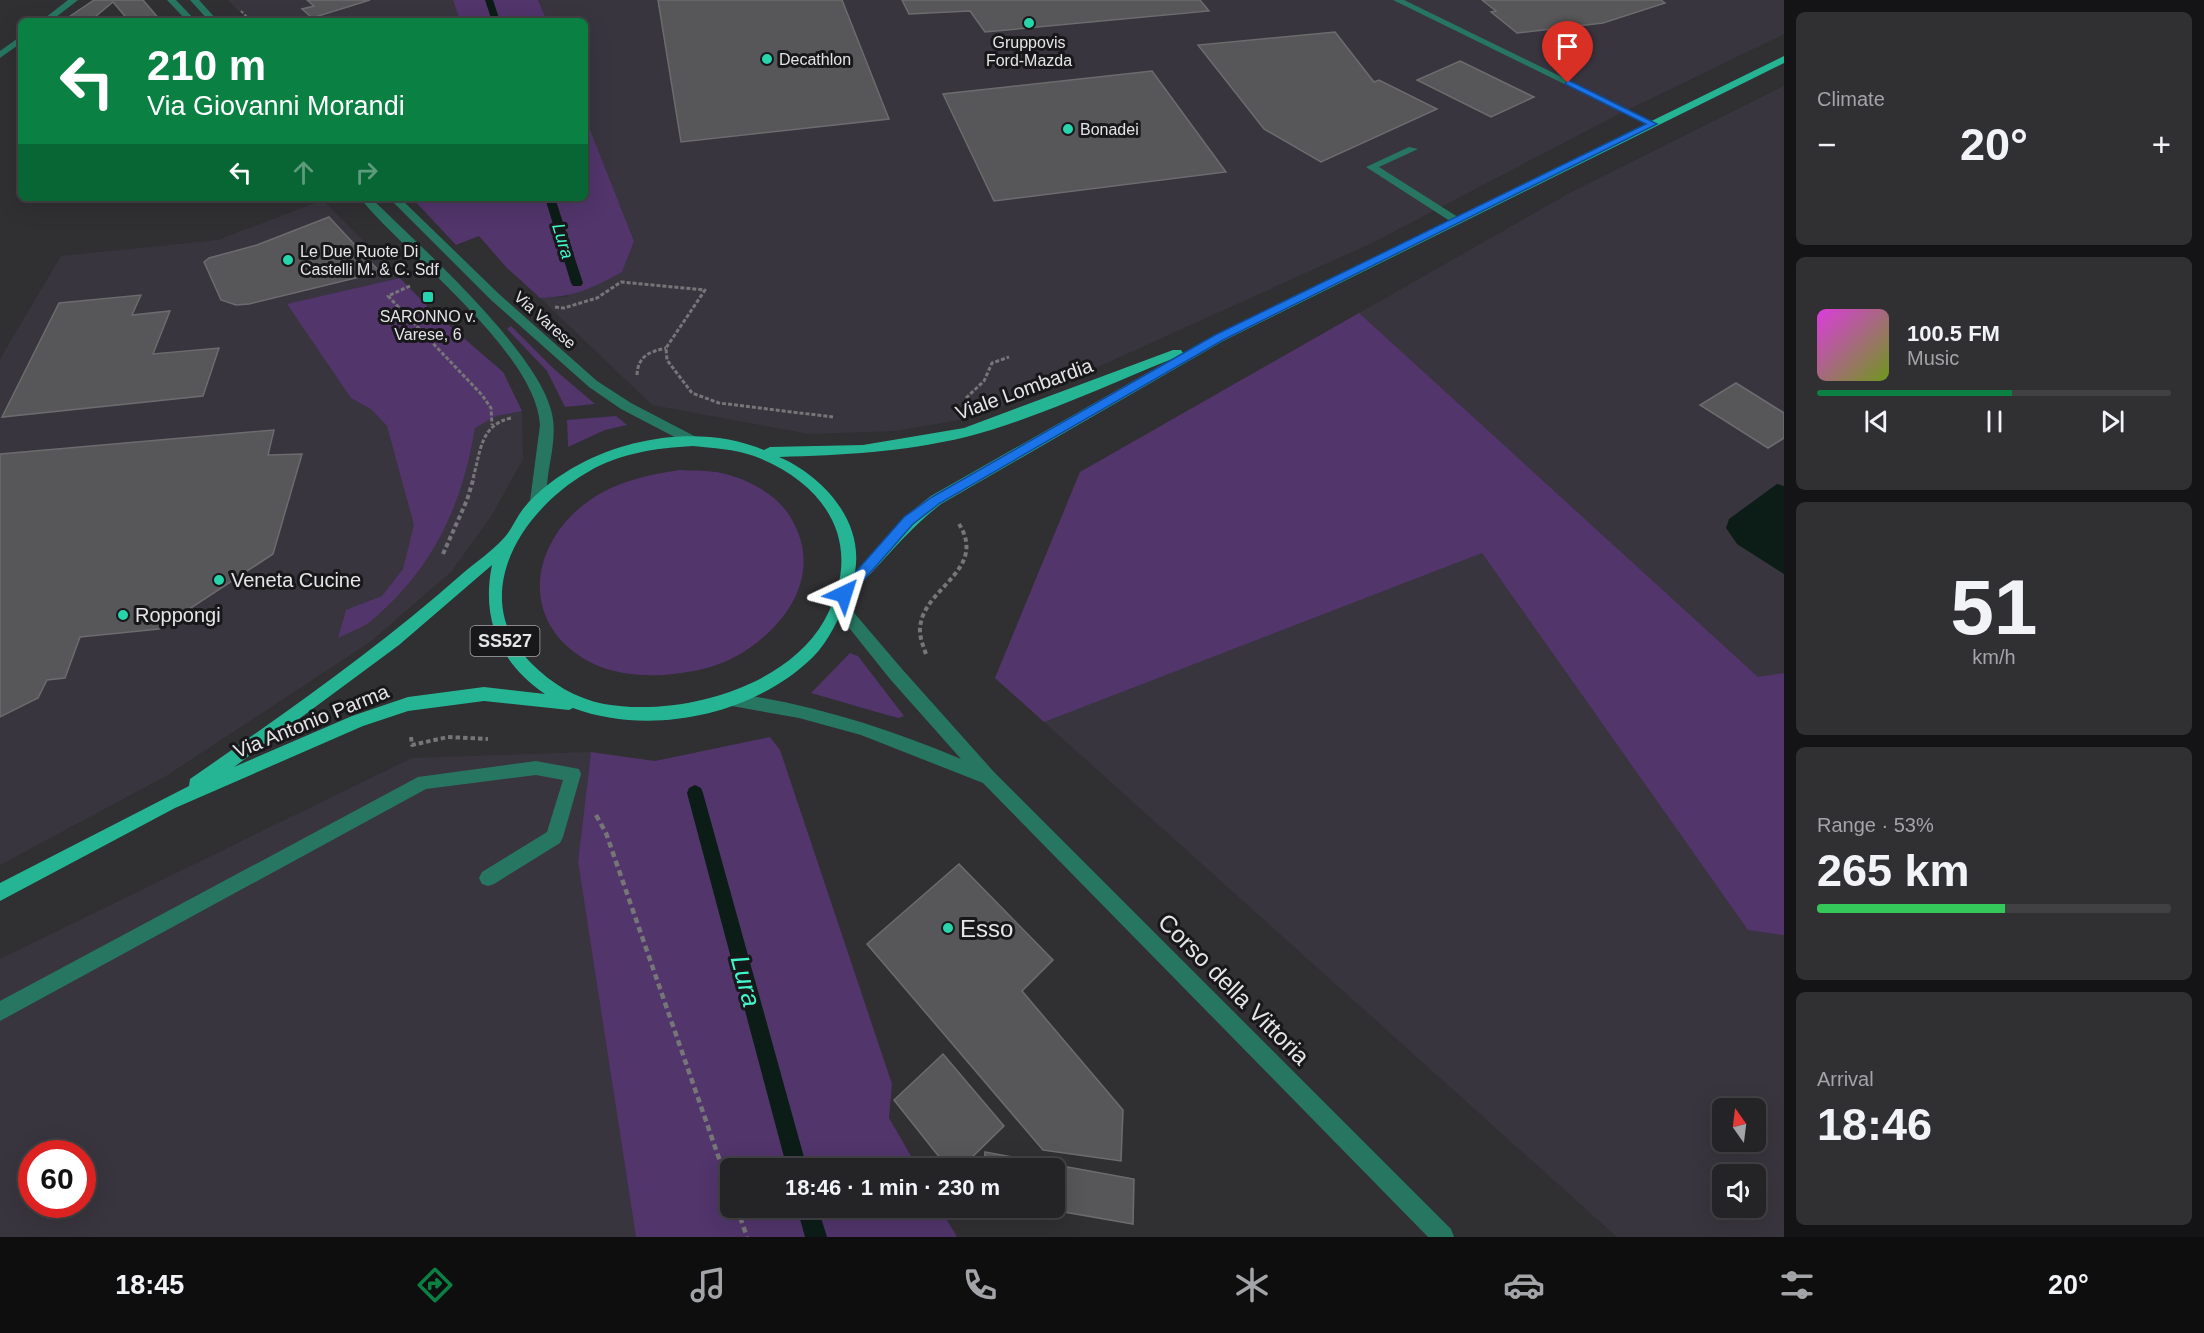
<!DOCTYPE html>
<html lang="en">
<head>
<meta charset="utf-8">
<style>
  :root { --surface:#242326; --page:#302f32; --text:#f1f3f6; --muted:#a3a4a7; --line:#414043; --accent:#0b8043 }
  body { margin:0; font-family:Helvetica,sans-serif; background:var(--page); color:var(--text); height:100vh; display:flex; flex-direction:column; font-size:22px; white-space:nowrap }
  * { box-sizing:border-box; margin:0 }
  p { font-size:20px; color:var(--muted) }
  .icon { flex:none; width:33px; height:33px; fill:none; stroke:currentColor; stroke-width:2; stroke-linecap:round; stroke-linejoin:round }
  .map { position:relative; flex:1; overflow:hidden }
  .sheet { display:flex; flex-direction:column; gap:12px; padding:12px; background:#141315; width:420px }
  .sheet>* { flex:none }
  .guide { position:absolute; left:18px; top:18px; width:570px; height:183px; border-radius:9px; box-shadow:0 6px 24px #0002,0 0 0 2px var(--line); background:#0b8043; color:#fff; overflow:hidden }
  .needle { width:39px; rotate:346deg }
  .fabs { position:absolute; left:1712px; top:1098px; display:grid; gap:12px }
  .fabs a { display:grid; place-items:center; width:54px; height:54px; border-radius:9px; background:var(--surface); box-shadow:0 6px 24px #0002,0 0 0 2px var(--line); font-size:30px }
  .speed { position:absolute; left:18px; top:1140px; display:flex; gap:12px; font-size:30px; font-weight:700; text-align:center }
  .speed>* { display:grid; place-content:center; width:78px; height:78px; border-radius:50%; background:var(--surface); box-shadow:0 6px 24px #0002,0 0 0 2px var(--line); line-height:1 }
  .speed .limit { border:9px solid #d22; background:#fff; color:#111 }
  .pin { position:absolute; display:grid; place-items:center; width:51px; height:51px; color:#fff; margin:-62px -26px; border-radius:50% 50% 50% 0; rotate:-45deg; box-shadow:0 0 6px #0007 }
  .pin .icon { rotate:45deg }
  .me { position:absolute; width:66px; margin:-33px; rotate:41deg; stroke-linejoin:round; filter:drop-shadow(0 0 4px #0008) }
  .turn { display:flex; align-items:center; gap:21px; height:126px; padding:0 30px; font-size:27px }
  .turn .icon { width:78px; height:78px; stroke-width:2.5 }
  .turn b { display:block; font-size:42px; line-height:51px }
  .lanes { display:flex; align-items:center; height:57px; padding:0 30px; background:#0003; justify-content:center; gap:30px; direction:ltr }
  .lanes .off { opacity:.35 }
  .big { font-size:45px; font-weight:700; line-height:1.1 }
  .sheet .tile { flex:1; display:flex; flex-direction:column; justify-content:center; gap:9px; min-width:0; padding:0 21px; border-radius:9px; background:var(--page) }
  .sheet .dial { align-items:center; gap:0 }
  .dial b { font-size:78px; line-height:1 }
  .song { display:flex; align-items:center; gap:18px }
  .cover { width:72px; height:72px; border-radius:9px; background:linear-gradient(135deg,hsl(300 70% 55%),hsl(80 70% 35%)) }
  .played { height:6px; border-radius:3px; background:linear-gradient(90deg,var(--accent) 55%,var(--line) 55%) }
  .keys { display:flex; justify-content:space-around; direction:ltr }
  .heat { display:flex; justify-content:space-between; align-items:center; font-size:33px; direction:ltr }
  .charge { height:9px; border-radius:4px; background:linear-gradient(90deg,#34c759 53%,var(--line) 0) }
  .trip { position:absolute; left:720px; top:1158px; width:345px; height:60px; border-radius:9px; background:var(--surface); box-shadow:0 6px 24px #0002,0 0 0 2px var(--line); font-weight:700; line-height:60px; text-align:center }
  .tabs { display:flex; height:96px; justify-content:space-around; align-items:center; background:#0e0e0f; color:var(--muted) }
  .tabs .icon { width:42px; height:42px }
  .tabs .selected { color:var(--accent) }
  .tabs b { font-size:27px; color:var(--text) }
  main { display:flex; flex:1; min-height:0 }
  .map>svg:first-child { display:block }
  .built { fill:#39353e; fill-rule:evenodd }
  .green { fill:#51356b }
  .water { fill:#0c1d18 }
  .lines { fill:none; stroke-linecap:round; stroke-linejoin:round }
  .stream { fill:#0c1d18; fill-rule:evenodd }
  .building { fill:#575659; stroke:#6c6b6e; stroke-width:1.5 }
  .path-far3 { stroke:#767578; stroke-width:2; stroke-dasharray:3 2; stroke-linecap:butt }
  .path-far2 { stroke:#767578; stroke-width:3; stroke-dasharray:4 2; stroke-linecap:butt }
  .path-far1 { stroke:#767578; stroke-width:4; stroke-dasharray:4.5 3; stroke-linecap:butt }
  .path { stroke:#767578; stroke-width:4.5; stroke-dasharray:6 4; stroke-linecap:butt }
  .minor { fill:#277661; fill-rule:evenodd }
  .major { fill:#26b594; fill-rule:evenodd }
  .route { fill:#1a73e8; stroke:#114b97; stroke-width:1.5 }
  .poi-dot { fill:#27d5ad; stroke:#181719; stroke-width:2 }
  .labels { text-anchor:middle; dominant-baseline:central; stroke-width:6; stroke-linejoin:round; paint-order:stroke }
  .far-poi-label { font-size:16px; fill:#e5e4e6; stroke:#181719; text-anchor:start }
  .far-street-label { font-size:16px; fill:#e5e4e6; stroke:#181719 }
  .far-water-label { font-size:18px; font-style:italic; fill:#40f6ca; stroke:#181719 }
  .shield { fill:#181719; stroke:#a8a6a8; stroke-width:1.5 }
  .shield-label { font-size:18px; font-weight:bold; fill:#e5e4e6 }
  .street-label { font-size:20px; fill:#e5e4e6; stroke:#181719 }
  .poi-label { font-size:20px; fill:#e5e4e6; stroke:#181719; text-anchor:start }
  .near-poi-label { font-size:24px; fill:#e5e4e6; stroke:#181719; text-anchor:start }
  .near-street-label { font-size:24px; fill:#e5e4e6; stroke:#181719 }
  .near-water-label { font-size:26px; font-style:italic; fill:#40f6ca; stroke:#181719 }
</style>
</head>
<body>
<main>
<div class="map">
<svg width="1784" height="1237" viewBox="0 0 1784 1237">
  <rect width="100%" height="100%" fill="#302f32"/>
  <path class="built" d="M 228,0 L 453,0 L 460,21 L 248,21 Z
    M 538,0 L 1784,0 L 1784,34 L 1617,115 L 1374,242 L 1049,389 L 971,418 L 895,431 L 809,434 L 652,405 L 540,298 L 566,297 L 634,241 L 585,117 L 585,21 L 547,21 Z
    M 1784,86 L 1784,1237 L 1617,1237 L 995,678 L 1080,472 L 1575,190 ZM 1722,1108 L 1755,1108 L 1755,1142 L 1722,1142 ZM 1722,1174 L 1755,1174 L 1755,1208 L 1722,1208 Z
    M 323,200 L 429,308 L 503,372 L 522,411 L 523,459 L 492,515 L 451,572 L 370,642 L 166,776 L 0,865 L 0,359 L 61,256 L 218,240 Z
    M 591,752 L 578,862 L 636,1237 L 0,1237 L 0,959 L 412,758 ZM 32,1154 L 82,1154 L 82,1204 L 32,1204 Z"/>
  <path class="green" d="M 453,0 L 538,0 L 547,21 L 460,21 Z
    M 585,117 L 634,241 L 622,272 C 592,288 575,297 540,298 L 506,267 L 479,236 L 456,245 L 412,198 L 585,198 Z
    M 400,278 L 429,308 L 503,372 L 522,411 L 496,416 L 475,428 C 462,506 433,569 371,621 C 362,628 348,633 338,638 L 346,610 L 382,596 L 403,569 L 414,525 L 387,426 L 371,409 L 351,398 L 287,304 Z
    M 1359,313 L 1758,677 L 1784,673 L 1784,935 L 1748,930 L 1482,553 L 1044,722 L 995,678 L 1080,472 Z
    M 511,326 L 554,369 L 595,404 L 565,407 L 547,371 L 507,329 Z
    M 616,416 L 627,425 L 605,430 L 568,447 L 567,420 Z
    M 680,470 C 693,471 708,470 721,473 C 748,479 777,494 791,518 C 825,575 785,630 733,658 C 712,669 686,673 663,675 C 641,676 616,674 596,665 C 512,626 529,532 603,492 C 627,479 653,474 680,470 Z
    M 850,653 L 858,656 L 904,716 L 899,718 L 887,715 L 811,693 Z
    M 770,737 L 780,750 L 892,1084 L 889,1118 L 918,1168 L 730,1168 L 730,1208 L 940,1208 L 957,1237 L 636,1237 L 578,862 L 591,752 L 655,761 Z"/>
  <path class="water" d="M 1777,484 L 1784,486 L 1784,574 L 1737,544 L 1726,528 L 1729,519 Z"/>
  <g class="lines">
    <path class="stream" d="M 485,0 L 493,0 L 500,21 L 492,21 Z
      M 545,198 L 555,198 L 583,283 L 581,286 L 573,286 L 571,283 Z
      M 695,785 L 701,788 L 703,793 L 807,1168 L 787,1168 L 687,793 L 689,788 Z
      M 797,1208 L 818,1208 L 827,1237 L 805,1237 Z"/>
  </g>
  <path class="building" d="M 94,0 L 143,0 L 161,21 L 129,21 L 113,2 L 90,21 L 63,21 Z
    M 307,0 L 370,0 L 312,18 L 302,9 L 314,6 Z
    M 658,0 L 842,0 L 889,119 L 681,142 Z
    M 902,0 L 1200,0 L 1209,11 L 985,32 L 970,11 L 909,14 Z
    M 1482,0 L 1661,0 L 1665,3 L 1603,23 L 1517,33 L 1491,12 L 1496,11 Z
    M 1335,32 L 1374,82 L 1379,80 L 1437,109 L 1321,162 L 1264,129 L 1198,45 Z
    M 1460,61 L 1534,97 L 1491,117 L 1417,80 Z
    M 1152,71 L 1226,172 L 994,201 L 943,94 Z
    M 329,217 L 380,272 L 249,304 L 236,305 L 221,300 L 204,262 L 209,258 L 257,245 Z
    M 141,295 L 132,315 L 170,311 L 153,354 L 219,348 L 203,396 L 2,417 L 59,303 Z
    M 1736,383 L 1784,413 L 1784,438 L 1768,448 L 1700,405 Z
    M 274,430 L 268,455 L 302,454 L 273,554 L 159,629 L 80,637 L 65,678 L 47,680 L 38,698 L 0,717 L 0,454 Z
    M 959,864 L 1053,960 L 1022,991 L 1123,1110 L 1121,1161 L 1043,1150 L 867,944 Z
    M 943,1054 L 1004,1126 L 961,1168 L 948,1168 L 894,1100 Z
    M 985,1152 L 1134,1179 L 1133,1224 L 1041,1208 L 1054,1208 L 1054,1168 L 984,1168 Z"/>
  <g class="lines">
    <path class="path-far3" d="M 241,11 L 251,21"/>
    <path class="path-far2" d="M 410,286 L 388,296 L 482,395 L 491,408 L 492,425
      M 555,307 L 564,308 L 597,298 L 621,282 L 705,290 L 666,348 L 667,360 L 692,393 L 719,403 L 833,417
      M 637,375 C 638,356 649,352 666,348
      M 966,398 L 984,381 L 992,363 L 1009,357
      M 473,478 C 481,451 480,425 511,418"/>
    <path class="path-far1" d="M 443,554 L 467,500 L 474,477
      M 926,654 C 922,643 918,633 921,622 C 928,587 987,568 959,524
      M 411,737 L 412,745 L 448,737 L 488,739"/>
    <path class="path" d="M 596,815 L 606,833 L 730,1190
      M 737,1208 L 747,1237"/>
    <path class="minor" d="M 68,0 L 78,0 L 51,21 L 41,21 Z
      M 167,0 L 176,0 L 196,21 L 187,21 Z
      M 190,0 L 199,0 L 218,21 L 209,21 Z
      M 1393,0 L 1404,0 L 1658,124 L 1650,126 Z
      M 21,36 L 21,43 L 0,58 L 0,51 Z
      M 1409,147 L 1418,149 L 1379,167 L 1461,219 L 1461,223 L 1453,223 L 1366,167 Z
      M 360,198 L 371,198 C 418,244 540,353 552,414 C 556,431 552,452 549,469 C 547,480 547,495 542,505 L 537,506 L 530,501 L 540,425 C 536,352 405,254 360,198 Z
      M 389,198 L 400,198 L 499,294 L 597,381 L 631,403 L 698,438 L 700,441 L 698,444 L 688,444 L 621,409 L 589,387 L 491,300 Z
      M 839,599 L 844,601 L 902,669 L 994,772 L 1451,1229 L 1454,1237 L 1428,1237 L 983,783 L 861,735 L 799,718 L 726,705 L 724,700 L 726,695 L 732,693 C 812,704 887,728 961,759 L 890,679 L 834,609 L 832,605 L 834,601 Z
      M 536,761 L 579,769 L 581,774 L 563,837 L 560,843 L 494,884 L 488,886 L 482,884 L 479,878 L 482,872 L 547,832 L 563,780 L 536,775 L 426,789 L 0,1021 L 0,1001 L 418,777 Z"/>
    <path class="major" d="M 1784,56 L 1784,63 L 1223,341 L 941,504 C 915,524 895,547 873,571 C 865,580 855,589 849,599 C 837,619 830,640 813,657 C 754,715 651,737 573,708 L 569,710 L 484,701 L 408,711 L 363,726 L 175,808 L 0,901 L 0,883 L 189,786 L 190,779 C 284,714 377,649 462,574 C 475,563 492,551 503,539 C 511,531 516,518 523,509 C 537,491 559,475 580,464 C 634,435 707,426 764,450 L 770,447 L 863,445 L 964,428 L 1173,350 L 1181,350 L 1183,353 L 1215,335 ZM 1172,359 L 931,496 L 904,517 L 855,572 C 864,521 823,476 779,457 C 843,455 903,452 966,437 C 1033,420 1107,385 1172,359 ZM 693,446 C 713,448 734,449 754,456 C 828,484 866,546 824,621 C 785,689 677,717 604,704 C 575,698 552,684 531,663 C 466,597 521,510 588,472 C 619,453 657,448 693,446 ZM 492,565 C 481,618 499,663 545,694 L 484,687 L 408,697 L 352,716 L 234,767 L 399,645 Z"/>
  </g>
  <path class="route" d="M 1568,80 L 1657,124 L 1223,340 L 940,503 L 913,524 L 848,598 L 839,598 L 839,591 L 904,517 L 932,497 L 1215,335 L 1646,124 L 1565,84 Z"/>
  <g class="poi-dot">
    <circle cx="1029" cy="23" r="6"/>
    <circle cx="767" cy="59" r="6"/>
    <circle cx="1068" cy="129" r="6"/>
    <circle cx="288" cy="260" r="6"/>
    <rect x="422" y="291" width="12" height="12" rx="3"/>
    <circle cx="219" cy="580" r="6"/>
    <circle cx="123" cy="615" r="6"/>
    <circle cx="948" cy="928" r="6"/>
  </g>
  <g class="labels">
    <g class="far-poi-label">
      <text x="1029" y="42" text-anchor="middle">Gruppovis<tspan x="1029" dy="18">Ford-Mazda</tspan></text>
      <text x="779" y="59">Decathlon</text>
      <text x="1080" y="129">Bonadei</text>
      <text x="300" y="251">Le Due Ruote Di<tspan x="300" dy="18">Castelli M. &amp; C. Sdf</tspan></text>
      <text x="428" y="316" text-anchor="middle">SARONNO v.<tspan x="428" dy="18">Varese, 6</tspan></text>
    </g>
    <g class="far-street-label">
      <text transform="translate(545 320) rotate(42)">Via Varese</text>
    </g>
    <g class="far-water-label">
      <text transform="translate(563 241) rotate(73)">Lura</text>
    </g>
    <rect class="shield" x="470.5" y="626" width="69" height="30" rx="4.5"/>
    <g class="shield-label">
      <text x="505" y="641">SS527</text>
    </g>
    <g class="street-label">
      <text transform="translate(1024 389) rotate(-20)">Viale Lombardia</text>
      <text transform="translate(311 721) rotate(-22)">Via Antonio Parma</text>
    </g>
    <g class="poi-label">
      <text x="231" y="580">Veneta Cucine</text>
      <text x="135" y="615">Roppongi</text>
    </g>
    <g class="near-poi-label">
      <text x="960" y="928">Esso</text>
    </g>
    <g class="near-street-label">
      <text transform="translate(1234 989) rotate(45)">Corso della Vittoria</text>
    </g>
    <g class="near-water-label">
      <text transform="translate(746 981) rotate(75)">Lura</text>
    </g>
  </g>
</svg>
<div class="fabs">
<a><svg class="needle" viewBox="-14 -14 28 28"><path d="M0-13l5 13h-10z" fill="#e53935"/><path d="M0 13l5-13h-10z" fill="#a3a4a7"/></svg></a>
<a><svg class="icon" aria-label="sound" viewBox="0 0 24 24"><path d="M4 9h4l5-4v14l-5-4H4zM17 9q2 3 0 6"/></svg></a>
</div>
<div class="speed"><div class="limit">60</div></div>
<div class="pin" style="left:1568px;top:83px;background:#d93025"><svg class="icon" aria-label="arrive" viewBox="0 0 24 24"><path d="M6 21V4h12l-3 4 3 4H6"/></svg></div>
<svg class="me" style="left:844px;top:594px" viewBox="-20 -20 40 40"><path d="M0-17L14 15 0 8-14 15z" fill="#1a73e8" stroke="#fff" stroke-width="4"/></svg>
<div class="trip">18:46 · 1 min · 230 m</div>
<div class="guide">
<div class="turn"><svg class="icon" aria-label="left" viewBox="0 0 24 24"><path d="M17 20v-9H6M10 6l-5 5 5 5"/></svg><div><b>210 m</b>Via Giovanni Morandi</div></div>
<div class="lanes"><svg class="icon" aria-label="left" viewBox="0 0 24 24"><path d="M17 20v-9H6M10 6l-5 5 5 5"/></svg><svg class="icon off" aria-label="ahead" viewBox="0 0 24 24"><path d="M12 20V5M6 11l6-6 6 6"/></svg><svg class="icon off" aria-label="right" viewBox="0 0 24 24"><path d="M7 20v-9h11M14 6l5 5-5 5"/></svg></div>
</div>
</div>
<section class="sheet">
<div class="tile"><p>Climate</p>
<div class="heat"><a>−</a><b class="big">20°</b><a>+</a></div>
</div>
<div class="tile">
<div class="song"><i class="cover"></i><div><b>100.5 FM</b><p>Music</p></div></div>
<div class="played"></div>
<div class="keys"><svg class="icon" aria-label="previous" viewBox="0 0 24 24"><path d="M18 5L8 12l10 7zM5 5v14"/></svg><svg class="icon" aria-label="pause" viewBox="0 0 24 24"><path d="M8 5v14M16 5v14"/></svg><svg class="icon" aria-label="next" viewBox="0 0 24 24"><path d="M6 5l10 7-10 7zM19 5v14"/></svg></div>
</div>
<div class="tile dial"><b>51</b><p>km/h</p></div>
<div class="tile"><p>Range · 53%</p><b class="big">265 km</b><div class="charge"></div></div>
<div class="tile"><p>Arrival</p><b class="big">18:46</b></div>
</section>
</main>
<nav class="tabs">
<b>18:45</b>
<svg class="icon selected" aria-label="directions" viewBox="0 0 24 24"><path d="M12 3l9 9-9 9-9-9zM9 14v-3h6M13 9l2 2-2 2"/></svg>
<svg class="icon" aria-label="music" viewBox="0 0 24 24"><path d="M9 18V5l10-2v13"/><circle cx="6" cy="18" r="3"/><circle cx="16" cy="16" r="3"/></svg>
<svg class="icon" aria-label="phone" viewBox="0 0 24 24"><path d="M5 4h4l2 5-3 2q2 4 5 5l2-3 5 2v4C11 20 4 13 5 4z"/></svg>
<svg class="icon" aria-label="climate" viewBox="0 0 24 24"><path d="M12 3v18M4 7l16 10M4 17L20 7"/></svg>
<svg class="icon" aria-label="car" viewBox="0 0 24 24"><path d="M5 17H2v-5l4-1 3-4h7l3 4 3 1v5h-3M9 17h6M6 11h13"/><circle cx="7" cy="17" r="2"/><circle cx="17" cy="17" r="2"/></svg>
<svg class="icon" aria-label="filters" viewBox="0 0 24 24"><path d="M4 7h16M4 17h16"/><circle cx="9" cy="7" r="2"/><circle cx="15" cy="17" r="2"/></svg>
<b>20°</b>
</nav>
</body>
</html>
